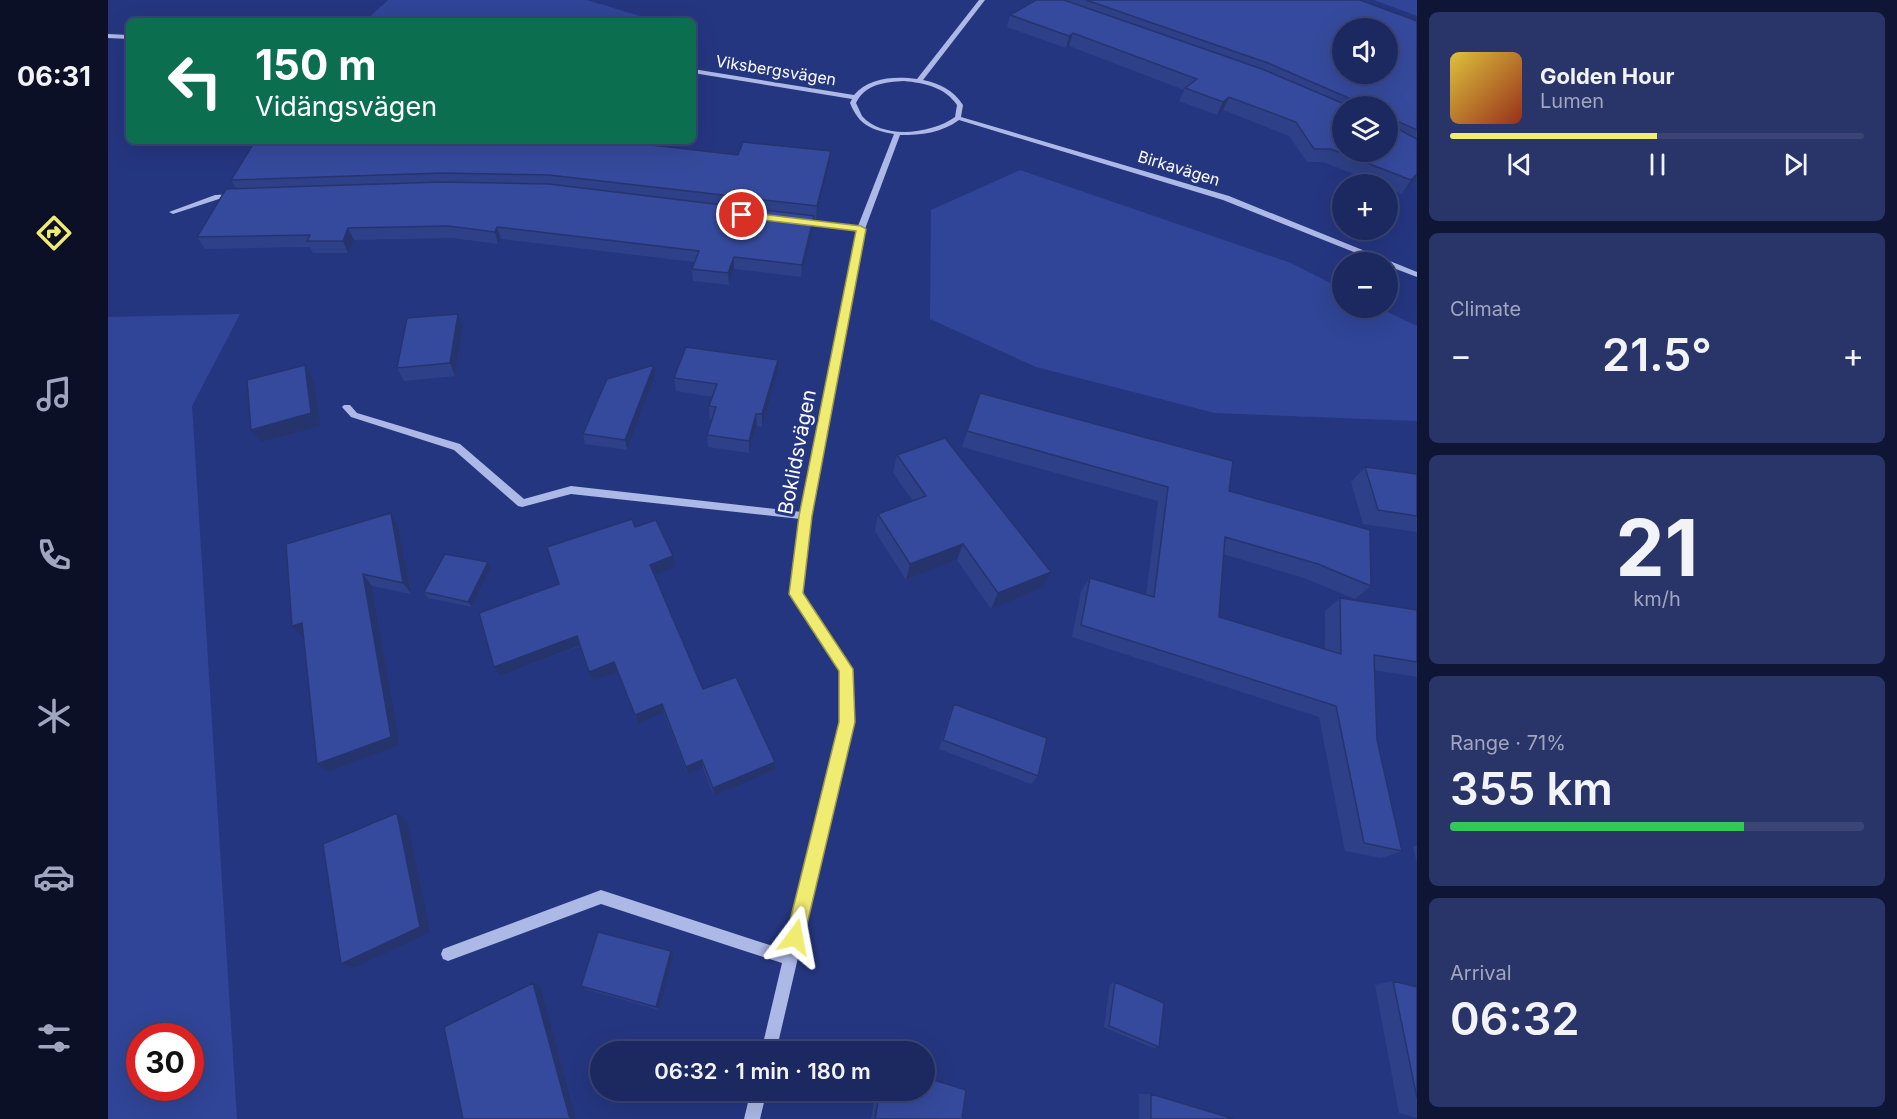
<!DOCTYPE html>
<html lang="en">
<head>
<meta charset="utf-8">
<style>
  :root { --surface:#1c2860; --page:#293469; --text:#f1f3f6; --muted:#a0a6bd; --line:#3a4475; --accent:#f0eb71 }
  body { margin:0; font-family:Inter,sans-serif; background:var(--page); color:var(--text); height:100vh; display:flex; flex-direction:column; font-size:22px; white-space:nowrap }
  * { box-sizing:border-box; margin:0 }
  p { font-size:20px; color:var(--muted) }
  .icon { flex:none; width:33px; height:33px; fill:none; stroke:currentColor; stroke-width:2; stroke-linecap:round; stroke-linejoin:round }
  .map { position:relative; flex:1; overflow:hidden }
  .panel { display:flex; flex-direction:column; gap:12px; padding:12px; background:#0f1635; width:480px }
  .panel>* { flex:none }
  .banner { position:absolute; left:18px; top:18px; width:570px; height:126px; border-radius:9px; box-shadow:0 6px 24px #0002,0 0 0 2px var(--line); background:#0b6e4f; color:#fff; overflow:hidden }
  .buttons { position:absolute; left:1224px; top:18px; display:grid; gap:12px }
  .buttons a { display:grid; place-items:center; width:66px; height:66px; border-radius:50%; background:var(--surface); box-shadow:0 6px 24px #0002,0 0 0 2px var(--line); font-size:30px }
  .speed { position:absolute; left:18px; top:1023px; display:flex; gap:12px; font-size:30px; font-weight:700; text-align:center }
  .speed>* { display:grid; place-content:center; width:78px; height:78px; border-radius:50%; background:var(--surface); box-shadow:0 6px 24px #0002,0 0 0 2px var(--line); line-height:1 }
  .speed .limit { border:9px solid #d22; background:#fff; color:#111 }
  .pin { position:absolute; display:grid; place-items:center; width:51px; height:51px; color:#fff; margin:-26px; border:3px solid #fff; border-radius:50%; box-shadow:0 2px 6px #0007 }
  .me { position:absolute; width:66px; margin:-33px; rotate:13deg; stroke-linejoin:round; filter:drop-shadow(0 0 4px #0008) }
  .turn { display:flex; align-items:center; gap:21px; height:126px; padding:0 30px; font-size:27px }
  .turn .icon { width:78px; height:78px; stroke-width:2.5 }
  .turn b { display:block; font-size:42px; line-height:51px }
  .big { font-size:45px; font-weight:600; line-height:1.1 }
  .panel .widget { flex:1; display:flex; flex-direction:column; justify-content:center; gap:9px; min-width:0; padding:0 21px; border-radius:9px; background:var(--page) }
  .panel .dial { align-items:center; gap:0 }
  .dial b { font-size:78px; line-height:1 }
  .song { display:flex; align-items:center; gap:18px }
  .cover { width:72px; height:72px; border-radius:9px; background:linear-gradient(135deg,hsl(50 70% 55%),hsl(10 70% 35%)) }
  .played { height:6px; border-radius:3px; background:linear-gradient(90deg,var(--accent) 50%,var(--line) 50%) }
  .keys { display:flex; justify-content:space-around; direction:ltr }
  .heat { display:flex; justify-content:space-between; align-items:center; font-size:33px; direction:ltr }
  .charge { height:9px; border-radius:4px; background:linear-gradient(90deg,#34c759 71%,var(--line) 0) }
  .trip { position:absolute; left:482px; top:1041px; width:345px; height:60px; border-radius:30px; background:var(--surface); box-shadow:0 6px 24px #0002,0 0 0 2px var(--line); font-weight:600; line-height:60px; text-align:center }
  main { display:flex; flex:1; min-height:0 }
  .dock { display:flex; flex-direction:column; width:108px; justify-content:space-around; align-items:center; background:#0b1026; color:var(--muted) }
  .dock .icon { width:42px; height:42px }
  .dock .active { color:var(--accent) }
  .dock b { font-size:27px; color:var(--text) }
  .map>svg:first-child { display:block }
  .green { fill:#304597; fill-rule:evenodd }
  .lines { fill:none; stroke-linecap:round; stroke-linejoin:round }
  .minor { fill:#acb8e6; fill-rule:evenodd }
  .wall { fill:#2e4087 }
  .shaded-wall { fill:#26346e }
  .building { fill:#364a9d; stroke:#26346e; stroke-width:1.5; fill-rule:evenodd }
  .route { fill:#f0eb71; stroke:#9c9949; stroke-width:1.5 }
  .labels { text-anchor:middle; dominant-baseline:central; stroke-width:6; stroke-linejoin:round; paint-order:stroke }
  .far-street-label { font-size:16px; fill:#fff; stroke:#253680 }
  .street-label { font-size:20px; fill:#fff; stroke:#253680 }
</style>
</head>
<body>
<main>
<nav class="dock">
<b>06:31</b>
<svg class="icon active" aria-label="directions" viewBox="0 0 24 24"><path d="M12 3l9 9-9 9-9-9zM9 14v-3h6M13 9l2 2-2 2"/></svg>
<svg class="icon" aria-label="music" viewBox="0 0 24 24"><path d="M9 18V5l10-2v13"/><circle cx="6" cy="18" r="3"/><circle cx="16" cy="16" r="3"/></svg>
<svg class="icon" aria-label="phone" viewBox="0 0 24 24"><path d="M5 4h4l2 5-3 2q2 4 5 5l2-3 5 2v4C11 20 4 13 5 4z"/></svg>
<svg class="icon" aria-label="climate" viewBox="0 0 24 24"><path d="M12 3v18M4 7l16 10M4 17L20 7"/></svg>
<svg class="icon" aria-label="car" viewBox="0 0 24 24"><path d="M5 17H2v-5l4-1 3-4h7l3 4 3 1v5h-3M9 17h6M6 11h13"/><circle cx="7" cy="17" r="2"/><circle cx="17" cy="17" r="2"/></svg>
<svg class="icon" aria-label="filters" viewBox="0 0 24 24"><path d="M4 7h16M4 17h16"/><circle cx="9" cy="7" r="2"/><circle cx="15" cy="17" r="2"/></svg>
</nav>
<div class="map">
<svg width="1309" height="1119" viewBox="0 0 1309 1119">
  <rect width="100%" height="100%" fill="#253680"/>
  <path class="green" d="M 280,0 L 479,0 L 532,16 L 483,20 L 257,21 Z
    M 1266,0 L 1309,0 L 1309,16 Z
    M 912,170 L 1183,263 L 1234,289 L 1234,308 L 1271,308 L 1309,326 L 1309,421 L 1107,413 L 928,367 L 822,319 L 823,210 Z
    M 132,314 L 84,406 L 129,1119 L 0,1119 L 0,317 ZM 32,1036 L 82,1036 L 82,1088 L 32,1088 Z"/>
  <g class="lines">
    <path class="minor" d="M 871,0 L 877,0 L 815,80 C 833,84 845,90 855,105 L 853,117 L 1121,196 L 1309,272 L 1309,277 L 1280,266 L 1280,262 L 1271,262 L 1115,200 L 851,120 C 833,133 814,135 792,135 L 757,229 L 703,516 L 694,593 L 744,669 L 745,722 L 668,1052 L 653,1052 L 674,963 L 493,904 L 340,961 L 335,959 L 333,954 L 335,949 L 493,890 L 677,950 L 733,722 L 732,670 L 683,594 L 692,519 L 463,494 L 414,507 L 410,506 L 346,450 L 243,417 L 234,407 L 236,405 L 242,405 L 249,413 L 352,444 L 416,499 L 463,486 L 694,512 L 749,231 L 694,224 L 690,222 L 694,220 L 750,226 L 786,134 C 763,130 751,125 742,103 L 744,99 L 585,73 L 585,69 L 746,95 C 761,77 788,76 809,79 ZM 796,81 C 816,83 837,87 849,105 L 847,117 C 823,134 775,140 754,116 C 752,112 750,107 748,103 C 757,84 777,82 796,81 Z
      M 0,34 L 21,35 L 21,39 L 0,38 Z
      M 128,194 L 132,196 L 131,198 L 111,199 L 65,214 L 61,212 L 107,195 Z
      M 643,1090 L 659,1090 L 652,1119 L 636,1119 Z"/>
  </g>
  <path class="wall" d="M 928,0 L 1252,0 L 1309,21 L 1309,178 L 1294,194 L 1280,188 L 1280,184 L 1271,184 L 1215,162 L 1199,162 L 1181,136 L 1115,110 L 1109,115 L 1071,101 L 1076,90 L 961,46 L 958,48 L 899,27 L 902,15 Z
    M 549,146 L 630,155 L 723,151 L 722,163 L 708,219 L 706,219 L 706,228 L 693,277 L 626,269 L 621,285 L 585,281 L 584,269 L 586,262 L 393,239 L 390,244 L 344,238 L 246,240 L 240,253 L 205,253 L 202,247 L 97,249 L 89,237 L 129,189 L 123,180 Z
    M 355,327 L 347,376 L 296,381 L 289,368 Z
    M 546,365 L 548,375 L 519,450 L 477,444 L 475,434 Z
    M 670,373 L 654,427 L 649,426 L 641,453 L 600,447 L 599,435 L 604,420 L 602,419 L 601,406 L 605,397 L 568,391 L 566,378 Z
    M 872,393 L 1121,491 L 1263,586 L 1247,599 L 1196,578 L 1115,554 L 1111,617 L 1217,649 L 1217,611 L 1232,598 L 1309,610 L 1309,677 L 1266,670 L 1269,740 L 1294,851 L 1273,858 L 1237,851 L 1211,717 L 964,637 L 973,591 L 982,578 L 1038,595 L 1050,501 L 854,447 Z
    M 789,455 L 934,588 L 883,609 L 849,560 L 798,580 L 767,531 L 770,514 L 805,501 L 785,473 Z
    M 1257,467 L 1309,474 L 1309,532 L 1255,524 L 1243,482 Z
    M 290,525 L 303,594 L 264,586 L 292,745 L 221,772 L 195,637 Z
    M 527,527 L 565,556 L 567,567 L 547,575 L 595,689 L 667,762 L 667,770 L 606,796 L 595,768 L 580,775 L 556,713 L 530,724 L 510,672 L 485,681 L 472,646 L 392,676 L 451,584 Z
    M 383,568 L 364,607 L 320,598 L 316,592 Z
    M 846,704 L 930,776 L 923,784 L 831,749 L 842,713 Z
    M 1309,846 L 1309,863 L 1305,847 Z
    M 563,951 L 566,955 L 551,1010 L 478,989 L 473,986 Z
    M 1285,981 L 1309,987 L 1309,1118 L 1291,1113 L 1267,985 Z
    M 1007,982 L 1051,1047 L 1045,1048 L 996,1027 L 1002,984 Z
    M 768,1090 L 816,1090 L 854,1119 L 763,1119 Z
    M 1031,1094 L 1043,1094 L 1126,1119 L 1031,1119 Z"/>
  <path class="shaded-wall" d="M 965,33 L 961,46 L 958,48 L 961,36 Z
    M 1121,97 L 1115,110 L 1109,115 L 1115,102 Z
    M 544,141 L 551,141 L 543,157 L 542,145 Z
    M 723,151 L 722,163 L 708,219 L 709,206 Z
    M 1309,174 L 1309,178 L 1294,194 L 1303,180 Z
    M 706,216 L 706,228 L 693,277 L 694,265 Z
    M 389,227 L 393,239 L 390,244 L 387,232 Z
    M 240,228 L 246,240 L 240,253 L 235,241 Z
    M 626,257 L 626,269 L 621,285 L 620,273 Z
    M 350,314 L 355,327 L 347,376 L 342,363 Z
    M 670,360 L 670,373 L 654,427 L 654,414 Z
    M 197,365 L 205,379 L 212,426 L 153,442 L 143,430 Z
    M 546,365 L 548,375 L 519,450 L 517,440 Z
    M 648,414 L 649,426 L 641,453 L 641,441 Z
    M 283,513 L 290,525 L 303,594 L 295,583 Z
    M 855,544 L 849,560 L 798,580 L 802,564 Z
    M 565,556 L 567,567 L 545,576 L 542,565 Z
    M 380,562 L 383,568 L 364,607 L 360,602 Z
    M 943,572 L 934,588 L 883,609 L 890,593 Z
    M 255,574 L 264,586 L 292,745 L 221,772 L 209,764 Z
    M 194,623 L 195,637 L 184,626 Z
    M 469,636 L 473,645 L 392,676 L 386,667 Z
    M 506,662 L 510,672 L 485,681 L 481,672 Z
    M 554,704 L 556,713 L 530,724 L 527,715 Z
    M 594,760 L 595,768 L 580,775 L 578,767 Z
    M 667,762 L 667,770 L 606,796 L 605,788 Z
    M 289,813 L 299,820 L 322,932 L 246,968 L 233,964 Z
    M 563,951 L 566,955 L 551,1010 L 548,1007 Z
    M 425,983 L 432,986 L 468,1119 L 462,1119 Z"/>
  <path class="building" d="M 928,0 L 956,0 L 1154,69 L 1241,106 L 1234,106 L 1234,152 L 1280,152 L 1280,106 L 1242,106 L 1243,99 L 1160,63 L 978,0 L 1252,0 L 1309,21 L 1309,130 L 1287,120 L 1288,128 L 1309,139 L 1309,174 L 1303,180 L 1223,149 L 1206,149 L 1188,122 L 1121,97 L 1115,102 L 1077,88 L 1089,79 L 965,33 L 961,36 L 902,15 ZM 1234,28 L 1280,28 L 1280,74 L 1234,74 Z
    M 147,141 L 544,141 L 542,145 L 630,155 L 635,142 L 723,151 L 709,206 L 441,175 L 334,173 L 123,180 Z
    M 334,182 L 441,184 L 706,216 L 694,265 L 626,257 L 620,273 L 584,269 L 591,251 L 389,227 L 387,232 L 340,226 L 240,228 L 235,241 L 199,241 L 202,235 L 89,237 L 118,189 Z
    M 350,314 L 342,363 L 289,368 L 299,318 Z
    M 578,347 L 670,360 L 654,414 L 648,414 L 641,441 L 599,435 L 608,407 L 601,406 L 609,384 L 566,378 Z
    M 197,365 L 203,413 L 143,430 L 139,380 Z
    M 546,365 L 517,440 L 475,434 L 499,379 Z
    M 872,393 L 1125,461 L 1121,491 L 1262,530 L 1263,586 L 1210,564 L 1117,537 L 1111,617 L 1233,654 L 1232,598 L 1309,610 L 1309,662 L 1266,655 L 1269,740 L 1294,851 L 1256,843 L 1228,706 L 973,625 L 982,578 L 1046,597 L 1060,487 L 859,431 Z
    M 837,438 L 943,572 L 890,593 L 855,544 L 802,564 L 770,514 L 818,496 L 789,455 Z
    M 1257,467 L 1309,474 L 1309,516 L 1270,510 Z
    M 283,513 L 295,583 L 255,574 L 283,737 L 209,764 L 194,623 L 184,626 L 178,544 Z
    M 524,519 L 527,527 L 548,520 L 565,556 L 542,565 L 595,689 L 628,677 L 667,762 L 605,788 L 594,760 L 578,767 L 554,704 L 527,715 L 506,662 L 481,672 L 469,636 L 386,667 L 371,613 L 451,584 L 439,547 Z
    M 337,554 L 380,562 L 360,602 L 316,592 Z
    M 846,704 L 939,738 L 930,776 L 835,740 Z
    M 289,813 L 312,927 L 233,964 L 215,844 Z
    M 490,932 L 563,951 L 548,1007 L 473,986 Z
    M 1285,981 L 1309,987 L 1309,1098 Z
    M 1007,982 L 1056,1003 L 1051,1047 L 1001,1026 Z
    M 425,983 L 462,1119 L 355,1119 L 336,1027 Z
    M 816,1077 L 858,1090 L 854,1119 L 767,1119 L 772,1090 L 816,1090 Z
    M 1043,1094 L 1126,1119 L 1043,1119 Z"/>
  <path class="route" d="M 634,212 L 753,226 L 758,229 L 704,516 L 695,593 L 745,669 L 747,722 L 696,937 L 694,943 L 687,946 L 681,943 L 678,937 L 731,722 L 731,671 L 681,594 L 691,516 L 748,231 L 631,217 L 631,213 Z"/>
  <g class="labels">
    <g class="far-street-label">
      <text transform="translate(668 70) rotate(9)">Viksbergsvägen</text>
      <text transform="translate(1071 168) rotate(17)">Birkavägen</text>
    </g>
    <g class="street-label">
      <text transform="translate(689 452) rotate(-79)">Boklidsvägen</text>
    </g>
  </g>
</svg>
<div class="buttons">
<a><svg class="icon" aria-label="sound" viewBox="0 0 24 24"><path d="M4 9h4l5-4v14l-5-4H4zM17 9q2 3 0 6"/></svg></a>
<a><svg class="icon" aria-label="layers" viewBox="0 0 24 24"><path d="M12 4l9 5-9 5-9-5zM3 14l9 5 9-5"/></svg></a>
<a>+</a>
<a>−</a>
</div>
<div class="speed"><div class="limit">30</div></div>
<div class="pin" style="left:634px;top:215px;background:#d93025"><svg class="icon" aria-label="arrive" viewBox="0 0 24 24"><path d="M6 21V4h12l-3 4 3 4H6"/></svg></div>
<svg class="me" style="left:687px;top:937px" viewBox="-20 -20 40 40"><path d="M0-17L14 15 0 8-14 15z" fill="#f0eb71" stroke="#fff" stroke-width="4"/></svg>
<div class="trip">06:32 · 1 min · 180 m</div>
<div class="banner">
<div class="turn"><svg class="icon" aria-label="left" viewBox="0 0 24 24"><path d="M17 20v-9H6M10 6l-5 5 5 5"/></svg><div><b>150 m</b>Vidängsvägen</div></div>
</div>
</div>
<section class="panel">
<div class="widget">
<div class="song"><i class="cover"></i><div><b>Golden Hour</b><p>Lumen</p></div></div>
<div class="played"></div>
<div class="keys"><svg class="icon" aria-label="previous" viewBox="0 0 24 24"><path d="M18 5L8 12l10 7zM5 5v14"/></svg><svg class="icon" aria-label="pause" viewBox="0 0 24 24"><path d="M8 5v14M16 5v14"/></svg><svg class="icon" aria-label="next" viewBox="0 0 24 24"><path d="M6 5l10 7-10 7zM19 5v14"/></svg></div>
</div>
<div class="widget"><p>Climate</p>
<div class="heat"><a>−</a><b class="big">21.5°</b><a>+</a></div>
</div>
<div class="widget dial"><b>21</b><p>km/h</p></div>
<div class="widget"><p>Range · 71%</p><b class="big">355 km</b><div class="charge"></div></div>
<div class="widget"><p>Arrival</p><b class="big">06:32</b></div>
</section>
</main>
</body>
</html>
